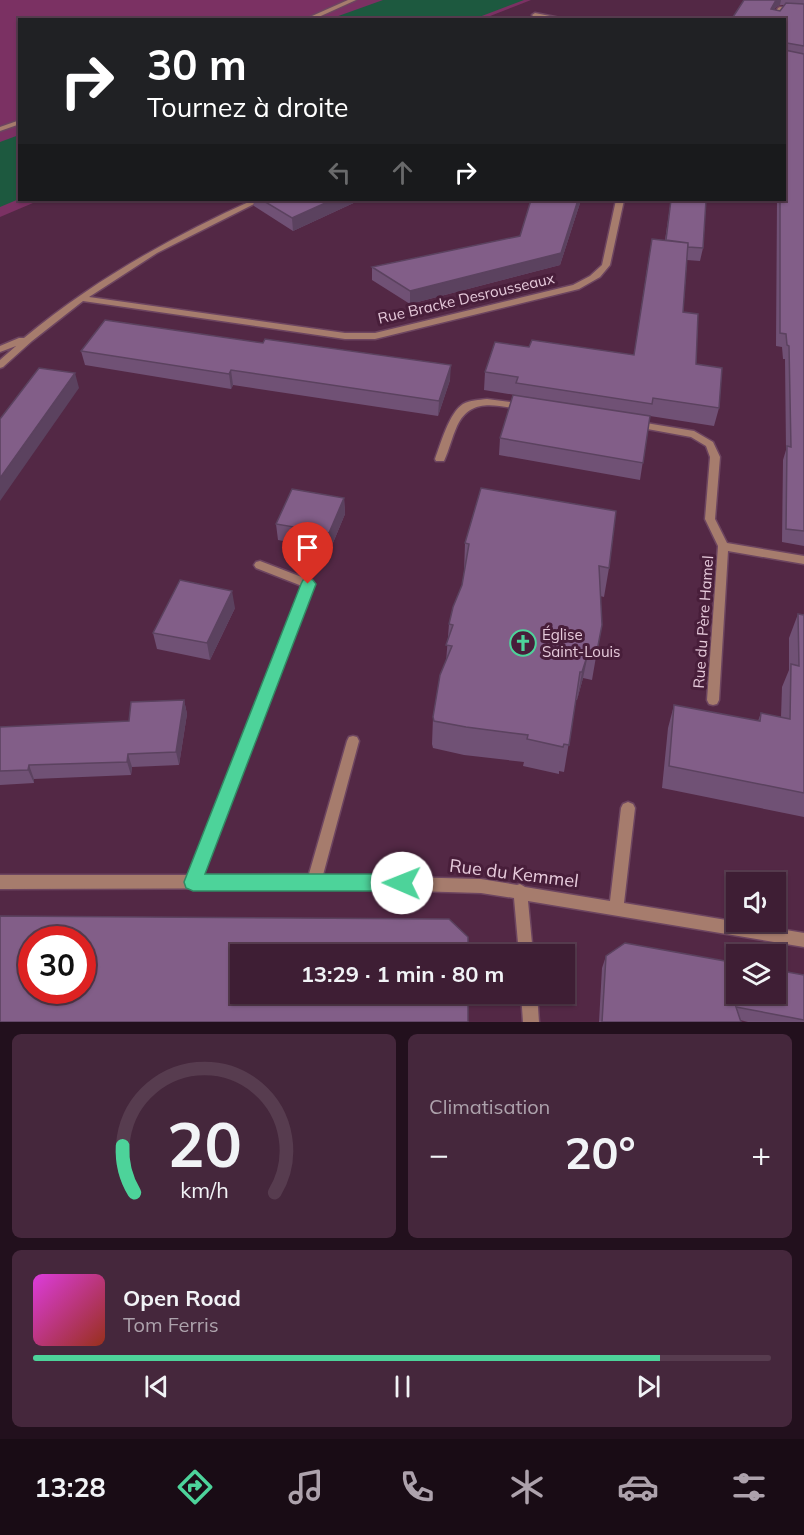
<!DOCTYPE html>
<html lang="fr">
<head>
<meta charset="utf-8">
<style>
  :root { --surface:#3e1e34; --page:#45273c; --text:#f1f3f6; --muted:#ada2ac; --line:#573c4f; --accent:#4dd39a }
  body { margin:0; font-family:Mulish,sans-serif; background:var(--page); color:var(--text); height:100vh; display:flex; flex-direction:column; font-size:22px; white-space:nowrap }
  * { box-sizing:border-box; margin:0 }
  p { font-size:20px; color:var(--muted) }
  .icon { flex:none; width:33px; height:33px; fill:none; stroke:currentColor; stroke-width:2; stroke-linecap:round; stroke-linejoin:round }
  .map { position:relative; height:1022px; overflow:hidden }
  .sheet { display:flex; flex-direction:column; gap:12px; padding:12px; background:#22101d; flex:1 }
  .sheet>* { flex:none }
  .top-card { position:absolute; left:18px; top:18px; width:768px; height:183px; border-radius:0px; box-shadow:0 2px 4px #0004,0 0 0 2px var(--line); background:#202124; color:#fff; overflow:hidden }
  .controls { position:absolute; left:726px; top:872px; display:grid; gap:12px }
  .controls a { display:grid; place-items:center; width:60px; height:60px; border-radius:0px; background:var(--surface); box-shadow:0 2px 4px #0004,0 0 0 2px var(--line); font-size:30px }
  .speed { position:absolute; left:18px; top:926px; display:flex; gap:12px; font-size:30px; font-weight:700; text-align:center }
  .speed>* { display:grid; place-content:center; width:78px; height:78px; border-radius:50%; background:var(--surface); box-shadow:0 2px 4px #0004,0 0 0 2px var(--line); line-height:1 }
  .speed .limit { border:9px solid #d22; background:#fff; color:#111 }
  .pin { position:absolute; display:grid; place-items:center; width:51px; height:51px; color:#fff; margin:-62px -26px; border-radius:50% 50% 50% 0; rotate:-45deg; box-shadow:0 0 6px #0007 }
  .pin .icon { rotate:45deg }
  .me { position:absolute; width:66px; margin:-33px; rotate:271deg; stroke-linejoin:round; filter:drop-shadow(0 0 4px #0008) }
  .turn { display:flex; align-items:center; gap:21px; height:126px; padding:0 30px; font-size:27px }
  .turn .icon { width:78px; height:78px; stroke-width:2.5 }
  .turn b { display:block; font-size:42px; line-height:51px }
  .lanes { display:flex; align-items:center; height:57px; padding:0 30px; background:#0003; justify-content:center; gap:30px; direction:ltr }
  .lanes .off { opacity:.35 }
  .big { font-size:45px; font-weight:700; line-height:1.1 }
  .sheet .tile { flex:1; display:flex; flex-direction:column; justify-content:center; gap:9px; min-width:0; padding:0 21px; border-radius:9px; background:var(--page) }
  .sheet .dial { align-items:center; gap:0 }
  .dial svg { height:156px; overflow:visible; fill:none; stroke:var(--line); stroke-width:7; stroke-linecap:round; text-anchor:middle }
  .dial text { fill:var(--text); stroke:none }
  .song { display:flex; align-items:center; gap:18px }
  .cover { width:72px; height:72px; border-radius:9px; background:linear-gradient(135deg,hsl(300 70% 55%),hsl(10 70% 35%)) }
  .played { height:6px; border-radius:3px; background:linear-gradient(90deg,var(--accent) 85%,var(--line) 85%) }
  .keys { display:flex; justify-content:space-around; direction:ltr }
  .heat { display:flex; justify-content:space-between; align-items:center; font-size:33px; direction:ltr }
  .sheet .tiles { flex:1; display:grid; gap:12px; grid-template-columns:1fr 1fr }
  .tile:last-child { grid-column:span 2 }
  .trip { position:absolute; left:230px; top:944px; width:345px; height:60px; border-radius:0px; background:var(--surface); box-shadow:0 2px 4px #0004,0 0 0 2px var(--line); font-weight:700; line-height:60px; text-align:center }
  .tabs { display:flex; height:96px; justify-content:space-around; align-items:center; background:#190c15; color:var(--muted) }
  .tabs .icon { width:42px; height:42px }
  .tabs .active { color:var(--accent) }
  .tabs b { font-size:27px; color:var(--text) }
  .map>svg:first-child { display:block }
  .green { fill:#7b3163 }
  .water { fill:#1d593f }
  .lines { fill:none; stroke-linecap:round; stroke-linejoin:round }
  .minor-casing { stroke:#6d4560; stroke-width:3 }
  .minor { fill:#a67c6d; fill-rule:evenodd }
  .wall { fill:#705175; fill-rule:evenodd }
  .shaded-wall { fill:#5b425f }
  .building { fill:#825e88; stroke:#5b425f; stroke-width:1.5; fill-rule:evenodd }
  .route { fill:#4dd39a; stroke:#328964; stroke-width:1.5 }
  .labels { text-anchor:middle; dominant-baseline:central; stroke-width:6; stroke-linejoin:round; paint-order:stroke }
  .street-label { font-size:15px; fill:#e6cadb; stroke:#481e3a }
  .poi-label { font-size:15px; fill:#e6cadb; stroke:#481e3a; text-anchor:start }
  .near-street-label { font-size:18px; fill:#e6cadb; stroke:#481e3a }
</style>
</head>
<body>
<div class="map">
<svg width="804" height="1022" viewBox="0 0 804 1022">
  <rect width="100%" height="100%" fill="#532845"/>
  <path class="green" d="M 0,0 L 531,0 L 480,20 L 20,20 L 20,200 L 40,200 L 0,217 Z"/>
  <path class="water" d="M 383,0 L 524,0 L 474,19 L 330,19 Z
    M 19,135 L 19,199 L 0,207 L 0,142 Z"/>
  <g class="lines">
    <g class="minor-casing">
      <path id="minor" d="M 348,0 L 356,0 L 312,20 L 303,20 Z
        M 780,7 L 804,10 L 804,14 L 782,11 L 777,20 L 771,20 L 778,8 Z
        M 535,13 L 560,18 L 563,20 L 549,20 L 533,16 L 532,15 Z
        M 20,120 L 20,124 L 0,131 L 0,127 Z
        M 253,200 L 262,200 L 157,253 L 89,297 L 345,333 L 375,333 L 573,285 L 590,276 L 602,265 L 616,200 L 624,200 L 610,265 L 600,277 L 579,289 L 375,339 L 345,339 L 83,301 L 32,341 L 3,367 L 0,368 L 0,360 L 16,346 L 0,352 L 0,346 L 19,338 L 24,338 C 94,280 171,237 253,200 Z
        M 487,399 L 524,404 L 529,407 L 524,410 C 498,406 471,396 457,426 C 452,437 449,450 444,461 L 436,461 L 435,459 C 441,443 449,413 463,404 C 470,400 479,400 487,399 Z
        M 634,421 L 694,431 L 713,442 L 720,457 L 715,519 L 727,543 L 804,556 L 804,564 L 728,551 L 719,700 L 717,704 L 713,705 L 709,704 L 707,700 L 718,546 L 705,519 L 710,457 L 706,446 L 691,437 L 631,426 L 629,424 L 631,422 Z
        M 260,561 L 312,581 L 314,584 L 203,875 L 309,874 L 347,741 L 349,737 L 353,736 L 357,737 L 359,741 L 323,875 L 481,879 L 517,885 L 520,884 L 525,887 L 610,901 L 621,808 L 623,804 L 628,802 L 633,804 L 635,808 L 624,903 L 804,933 L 804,947 L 528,901 L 533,954 L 519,954 L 514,898 L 481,893 L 314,888 L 0,889 L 0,875 L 189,875 L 302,586 L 256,568 L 254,565 L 256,562 Z
        M 521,993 L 537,993 L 539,1022 L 523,1022 Z"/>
    </g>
    <use href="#minor" class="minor"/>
  </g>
  <path class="wall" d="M 744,0 L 804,0 L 804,546 L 782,542 L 783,460 L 786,450 L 785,359 L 783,359 L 782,347 L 776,346 L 777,200 L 784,200 L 784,20 ZM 780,5 L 784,5 L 780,11 L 774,10 L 776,7 Z
    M 253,200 L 360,200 L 293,231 L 254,206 Z
    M 531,200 L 581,200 L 560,265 L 410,304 L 372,280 L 372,267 L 520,236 Z
    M 671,200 L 706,200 L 703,248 L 700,261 L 687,260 L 683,312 L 696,364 L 719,408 L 714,426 L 650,416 L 640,480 L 499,455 L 500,438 L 515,395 L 484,390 L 485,372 L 529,347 L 634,355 L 649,256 L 665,240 Z
    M 81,351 L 450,380 L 438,416 L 233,385 L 231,389 L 85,365 Z
    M 344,498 L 345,514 L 330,550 L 278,540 L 276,524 Z
    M 465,543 L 609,568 L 604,597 L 600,596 L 597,651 L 592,680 L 583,678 L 577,700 L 576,700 L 564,772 L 559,771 L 559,774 L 523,766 L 524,762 L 464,755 L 433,748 L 432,744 L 433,717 L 446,662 L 449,624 L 462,585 L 464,572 Z
    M 235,608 L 210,660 L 157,649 L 153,633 Z
    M 798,614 L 804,615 L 804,817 L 662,788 L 668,728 L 674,705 L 758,721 L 761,713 L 781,717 L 782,687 L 789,670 L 789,638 Z
    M 184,700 L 187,714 L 179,765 L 132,767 L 131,775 L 34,779 L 34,783 L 0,785 L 0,727 L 129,721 Z
    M 606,956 L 804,975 L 804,1022 L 748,1022 L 740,1020 L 741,1022 L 599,1022 L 602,968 Z"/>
  <path class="shaded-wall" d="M 776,0 L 781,0 L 780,5 L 776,7 L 769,20 L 771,9 Z
    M 332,200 L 360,200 L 293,231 L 292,218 Z
    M 578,200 L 581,200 L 560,265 L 410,304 L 410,291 L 561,253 Z
    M 451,365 L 450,380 L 438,416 L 439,401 Z
    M 231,370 L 233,385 L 231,389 L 229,374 Z
    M 75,373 L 79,388 L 0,501 L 0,478 Z
    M 344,498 L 345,514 L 330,550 L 329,533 Z
    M 232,591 L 235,608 L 210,660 L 207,643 Z
    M 589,650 L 583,678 L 577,700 L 582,672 Z
    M 184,700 L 187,714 L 179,765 L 176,752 Z
    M 128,754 L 132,767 L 131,775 L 127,762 Z
    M 29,765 L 34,779 L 34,783 L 28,770 Z"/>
  <path class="building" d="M 744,0 L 776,0 L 771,9 L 780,11 L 786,3 L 804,4 L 804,46 L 787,43 L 784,45 L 784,20 L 731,20 Z
    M 784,45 L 785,50 L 804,54 L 804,531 L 786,529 L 787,446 L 791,447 L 789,346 L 787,345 L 786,334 L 780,333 L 780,200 L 784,200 L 784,148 L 787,149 L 787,72 L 784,72 Z
    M 262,200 L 332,200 L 292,218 Z
    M 531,200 L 578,200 L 561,253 L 410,291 L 372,267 L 520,236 Z
    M 671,200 L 706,200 L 703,248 L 688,247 L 688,243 L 666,240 Z
    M 652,239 L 688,243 L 683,312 L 698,314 L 696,364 L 722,368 L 719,408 L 653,398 L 652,404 L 516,383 L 518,377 L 485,372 L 495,342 L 529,347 L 532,340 L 634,355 Z
    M 105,320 L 263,343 L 265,339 L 451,365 L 439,401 L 231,370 L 229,374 L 81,351 Z
    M 39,368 L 75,373 L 0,478 L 0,419 Z
    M 513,395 L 650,416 L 643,463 L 500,438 Z
    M 481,488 L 616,511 L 609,568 L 599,566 L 602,625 L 597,651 L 589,650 L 582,672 L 580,672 L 569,745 L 564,744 L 563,747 L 527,739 L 528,735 L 466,727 L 434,721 L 433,717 L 440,675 L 452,646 L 446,645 L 453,625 L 449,624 L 453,607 L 462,585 L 469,544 L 465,543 Z
    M 292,489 L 344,498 L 329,533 L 276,524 Z
    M 180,580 L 232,591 L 207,643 L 153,633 Z
    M 798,614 L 804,615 L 804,793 L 669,766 L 674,705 L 760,721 L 761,713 L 790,719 L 791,664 L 799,666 Z
    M 184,700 L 176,752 L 128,754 L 127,762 L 29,765 L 28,770 L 0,771 L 0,727 L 129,721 L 131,702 Z
    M 0,916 L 449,919 L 468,937 L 468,954 L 240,954 L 240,993 L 468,993 L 468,1022 L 0,1022 ZM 32,939 L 82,939 L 82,990 L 32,990 Z
    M 625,943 L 736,963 L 736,993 L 776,993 L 776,970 L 804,975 L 804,1020 L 736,1007 L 741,1022 L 602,1022 L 606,956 Z"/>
  <path class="route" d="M 308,578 L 313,580 L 316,584 L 205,874 L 402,874 L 409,877 L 411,883 L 409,889 L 402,891 L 193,891 L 186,888 L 184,882 L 301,584 L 303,580 Z"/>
  <defs>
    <g id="church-ring" transform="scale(1.35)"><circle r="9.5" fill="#481e3a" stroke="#4dd39a" stroke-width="1.5"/><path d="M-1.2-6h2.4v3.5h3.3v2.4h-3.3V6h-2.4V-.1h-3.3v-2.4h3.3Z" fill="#4dd39a"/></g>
  </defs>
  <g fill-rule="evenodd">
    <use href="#church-ring" x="523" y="643"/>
  </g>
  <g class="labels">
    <g class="street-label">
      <text transform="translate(466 298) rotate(-13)">Rue Bracke Desrousseaux</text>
      <text transform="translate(703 622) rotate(-86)">Rue du Père Hamel</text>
    </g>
    <g class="poi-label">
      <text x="542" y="634">Église<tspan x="542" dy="17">Saint-Louis</tspan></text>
    </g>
    <g class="near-street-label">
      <text transform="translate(514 873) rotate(7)">Rue du Kemmel</text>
    </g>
  </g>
</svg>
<div class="controls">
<a><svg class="icon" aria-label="sound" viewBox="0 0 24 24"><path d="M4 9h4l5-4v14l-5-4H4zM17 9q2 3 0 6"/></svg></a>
<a><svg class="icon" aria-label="layers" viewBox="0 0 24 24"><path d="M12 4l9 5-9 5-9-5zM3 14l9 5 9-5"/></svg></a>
</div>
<div class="speed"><div class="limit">30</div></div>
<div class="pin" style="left:308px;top:584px;background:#d93025"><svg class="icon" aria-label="arrive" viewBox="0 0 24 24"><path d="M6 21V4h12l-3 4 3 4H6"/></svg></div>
<svg class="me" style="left:402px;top:883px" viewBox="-20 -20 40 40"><circle r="19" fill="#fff"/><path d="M0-13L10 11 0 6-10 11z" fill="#4dd39a"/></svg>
<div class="trip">13:29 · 1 min · 80 m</div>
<div class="top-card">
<div class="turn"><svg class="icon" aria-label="right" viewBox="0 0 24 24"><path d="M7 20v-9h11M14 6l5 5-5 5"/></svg><div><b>30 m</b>Tournez à droite</div></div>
<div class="lanes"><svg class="icon off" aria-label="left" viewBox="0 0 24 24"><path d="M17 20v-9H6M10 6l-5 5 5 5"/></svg><svg class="icon off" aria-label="ahead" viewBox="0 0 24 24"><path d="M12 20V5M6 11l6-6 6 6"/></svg><svg class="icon" aria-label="right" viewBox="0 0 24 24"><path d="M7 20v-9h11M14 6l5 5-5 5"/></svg></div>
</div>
</div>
<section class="sheet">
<div class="tiles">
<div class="tile dial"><svg viewBox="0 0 100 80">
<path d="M14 69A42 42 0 1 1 86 69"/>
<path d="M14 69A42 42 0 0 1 8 45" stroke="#4dd39a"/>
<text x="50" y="56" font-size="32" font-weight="700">20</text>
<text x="50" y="72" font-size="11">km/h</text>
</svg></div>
<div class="tile"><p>Climatisation</p>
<div class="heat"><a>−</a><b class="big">20°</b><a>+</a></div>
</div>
<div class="tile">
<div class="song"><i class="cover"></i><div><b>Open Road</b><p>Tom Ferris</p></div></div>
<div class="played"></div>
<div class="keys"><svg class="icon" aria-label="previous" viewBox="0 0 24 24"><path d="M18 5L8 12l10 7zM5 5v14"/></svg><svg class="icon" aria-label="pause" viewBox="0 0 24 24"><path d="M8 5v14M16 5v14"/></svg><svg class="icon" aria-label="next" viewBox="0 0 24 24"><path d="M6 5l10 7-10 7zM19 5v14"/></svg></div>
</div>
</div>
</section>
<nav class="tabs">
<b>13:28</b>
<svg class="icon active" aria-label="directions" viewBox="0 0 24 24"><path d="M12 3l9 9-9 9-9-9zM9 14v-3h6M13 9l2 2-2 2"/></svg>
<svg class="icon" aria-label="music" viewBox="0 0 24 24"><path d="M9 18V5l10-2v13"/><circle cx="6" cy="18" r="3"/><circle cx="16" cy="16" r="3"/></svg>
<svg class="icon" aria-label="phone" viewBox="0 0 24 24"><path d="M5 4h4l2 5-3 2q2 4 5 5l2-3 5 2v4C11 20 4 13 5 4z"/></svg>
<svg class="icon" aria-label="climate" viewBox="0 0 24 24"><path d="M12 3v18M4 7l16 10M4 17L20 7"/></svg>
<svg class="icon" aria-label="car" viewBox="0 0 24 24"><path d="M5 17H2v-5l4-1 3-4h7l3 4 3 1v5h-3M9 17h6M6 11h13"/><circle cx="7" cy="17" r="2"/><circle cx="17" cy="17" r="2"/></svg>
<svg class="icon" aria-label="filters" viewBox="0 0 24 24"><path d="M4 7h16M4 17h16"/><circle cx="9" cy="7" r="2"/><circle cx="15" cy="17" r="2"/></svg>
</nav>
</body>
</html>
